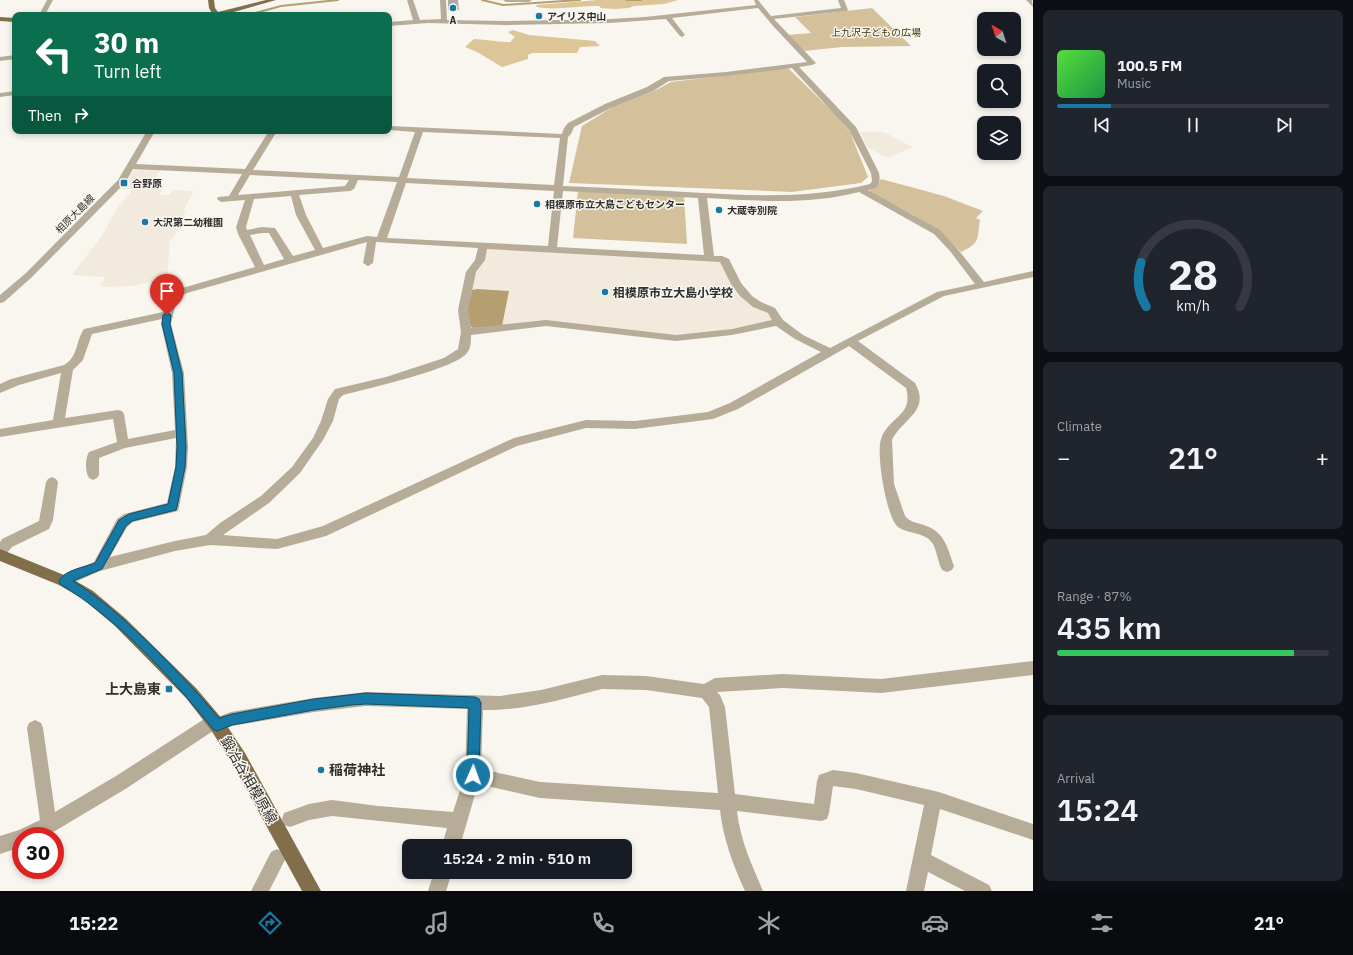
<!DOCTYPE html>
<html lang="en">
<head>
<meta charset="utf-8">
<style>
  :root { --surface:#171b24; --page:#20242c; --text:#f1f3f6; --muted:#9ea1a6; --line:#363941; --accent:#1778a4 }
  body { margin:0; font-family:"IBM Plex Sans","Noto Sans JP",sans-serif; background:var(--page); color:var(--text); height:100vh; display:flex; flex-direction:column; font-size:15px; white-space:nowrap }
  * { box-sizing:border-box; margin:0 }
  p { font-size:13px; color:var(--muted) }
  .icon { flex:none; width:22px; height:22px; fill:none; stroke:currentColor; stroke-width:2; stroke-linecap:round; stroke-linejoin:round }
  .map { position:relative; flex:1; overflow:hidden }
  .details { display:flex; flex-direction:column; gap:10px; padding:10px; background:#0d0f14; width:320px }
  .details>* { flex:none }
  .hud { position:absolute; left:12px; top:12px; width:380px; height:122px; border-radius:8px; box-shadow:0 2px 6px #0003; background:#0b6e4f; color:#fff; overflow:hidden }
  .needle { width:26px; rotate:321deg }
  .controls { position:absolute; left:977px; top:12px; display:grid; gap:8px }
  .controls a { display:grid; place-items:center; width:44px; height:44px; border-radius:8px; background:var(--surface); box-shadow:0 2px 6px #0003; font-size:20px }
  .speed { position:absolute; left:12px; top:827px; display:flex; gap:8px; font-size:20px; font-weight:700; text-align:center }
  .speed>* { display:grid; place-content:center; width:52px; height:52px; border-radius:50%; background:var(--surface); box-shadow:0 2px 6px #0003; line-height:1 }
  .speed .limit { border:6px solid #d22; background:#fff; color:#111 }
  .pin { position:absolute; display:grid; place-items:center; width:34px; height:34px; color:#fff; margin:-41px -17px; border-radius:50% 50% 50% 0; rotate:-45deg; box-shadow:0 0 4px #0007 }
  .pin .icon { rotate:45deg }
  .me { position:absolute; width:44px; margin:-22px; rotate:2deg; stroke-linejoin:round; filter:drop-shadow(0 0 3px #0008) }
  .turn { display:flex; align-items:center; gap:14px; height:84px; padding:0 16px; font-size:18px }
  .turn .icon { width:52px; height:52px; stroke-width:2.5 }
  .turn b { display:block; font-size:28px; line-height:34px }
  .then { display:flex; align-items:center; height:38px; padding:0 16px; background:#0003; gap:8px; font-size:15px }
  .big { font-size:30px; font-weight:600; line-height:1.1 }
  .details .card { flex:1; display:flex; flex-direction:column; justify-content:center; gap:6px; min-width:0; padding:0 14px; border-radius:8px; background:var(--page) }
  .details .dial { align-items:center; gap:0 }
  .dial svg { height:104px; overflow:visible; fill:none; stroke:var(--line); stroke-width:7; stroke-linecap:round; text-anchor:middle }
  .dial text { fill:var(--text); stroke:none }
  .song { display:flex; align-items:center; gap:12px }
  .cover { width:48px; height:48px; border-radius:6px; background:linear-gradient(135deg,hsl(110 70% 55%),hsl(140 70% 35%)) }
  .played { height:4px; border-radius:2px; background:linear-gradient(90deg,var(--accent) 20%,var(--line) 20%) }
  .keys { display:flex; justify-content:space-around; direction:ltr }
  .heat { display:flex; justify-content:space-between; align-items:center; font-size:22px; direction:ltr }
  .charge { height:6px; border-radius:3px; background:linear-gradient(90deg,#34c759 87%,var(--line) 0) }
  .trip { position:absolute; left:402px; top:839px; width:230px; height:40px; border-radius:8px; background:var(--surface); box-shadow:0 2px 6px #0003; font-weight:600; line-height:40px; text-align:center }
  .dock { display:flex; height:64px; justify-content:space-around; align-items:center; background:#090b0e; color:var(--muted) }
  .dock .icon { width:28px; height:28px }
  .dock .selected { color:var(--accent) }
  .dock b { font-size:18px; color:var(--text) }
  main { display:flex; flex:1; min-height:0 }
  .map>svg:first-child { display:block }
  .built { fill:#f1eadd }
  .green { fill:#d4c19b }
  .forest { fill:#dcc596 }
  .water { fill:#b59f71 }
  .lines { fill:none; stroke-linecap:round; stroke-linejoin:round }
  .stream { stroke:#b59f71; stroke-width:2 }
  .minor { fill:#b6ac98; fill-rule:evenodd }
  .major { fill:#806f4a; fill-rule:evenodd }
  .wall { fill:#adaba6 }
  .route { fill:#1778a4; stroke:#0f4e6b }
  .poi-dot { fill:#1778a4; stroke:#f9f6f0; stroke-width:1.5 }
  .labels { text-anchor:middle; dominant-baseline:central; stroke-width:3; stroke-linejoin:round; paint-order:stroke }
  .far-poi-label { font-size:10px; font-weight:bold; fill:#2f2e2c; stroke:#f9f6f0; text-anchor:start }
  .far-park-label { font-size:10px; fill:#43320b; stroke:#f9f6f0 }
  .far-street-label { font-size:10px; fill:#2f2e2c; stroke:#f9f6f0 }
  .poi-label { font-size:12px; font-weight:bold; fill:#2f2e2c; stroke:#f9f6f0; text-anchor:start }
  .near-poi-label { font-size:14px; font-weight:bold; fill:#2f2e2c; stroke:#f9f6f0; text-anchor:end }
  .near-street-label { font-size:14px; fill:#2f2e2c; stroke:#f9f6f0 }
</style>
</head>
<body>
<main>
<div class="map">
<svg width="1033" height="891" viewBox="0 0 1033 891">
  <rect width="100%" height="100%" fill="#f9f6f0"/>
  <path class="built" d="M 860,132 L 884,132 L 912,147 L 889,158 L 881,155 L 868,148 Z
    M 135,168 L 161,169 L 152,183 L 164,184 L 159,195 L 169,195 L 173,190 L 194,191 L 184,209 L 186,210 L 173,239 L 170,239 L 167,279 L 132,286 L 100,287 L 105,277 L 72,275 L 103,234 L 116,210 L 133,189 L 122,189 Z
    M 489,249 L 720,261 L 726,271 L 774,318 L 771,321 L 715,332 L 676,336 L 545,321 L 473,328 L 471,327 L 467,311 L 475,275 L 484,260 L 486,250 Z"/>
  <path class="green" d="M 872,8 L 911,46 L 842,47 L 804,51 L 787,35 L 811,33 L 795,17 Z
    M 788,68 L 838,117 L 850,132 L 868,177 L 861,183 L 792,192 L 569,183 L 582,126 L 613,107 L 658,89 L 671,82 Z
    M 881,179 L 944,196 L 983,211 L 976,218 L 980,220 C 977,240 980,243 961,252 C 937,224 902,210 870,192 L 870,189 L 876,187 Z
    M 578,191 L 684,196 L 687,244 L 573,238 Z"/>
  <path class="forest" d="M 598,0 L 678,0 L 664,4 L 634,6 L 629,8 L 614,9 L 601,8 L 599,6 C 579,5 557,11 537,7 L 536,5 Z
    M 513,30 L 529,35 L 595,41 L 600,46 L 580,47 L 577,53 L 532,53 L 528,55 L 528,59 L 502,67 L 477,52 L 465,47 L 474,39 C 479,39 509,43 510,42 C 511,42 514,37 515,37 L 508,32 Z"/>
  <path class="water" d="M 478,289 L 509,291 L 502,326 L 473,328 L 471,327 L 467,311 L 472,290 Z"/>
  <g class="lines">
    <path class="stream" d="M 482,0 L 503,5 L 580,0
      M 626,0 L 641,0
      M 248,15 L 281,6 L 338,0"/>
    <path class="minor" d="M 47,0 L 53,0 L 45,15 L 39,15 Z
      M 407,0 L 413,0 L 420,20 L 441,19 L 440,0 L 446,0 L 447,20 L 505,21 L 610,19 L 645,17 L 756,5 L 754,0 L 758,0 L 771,16 L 841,8 L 838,0 L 844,0 L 848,10 L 847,11 L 774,19 L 816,63 L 812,65 L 799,67 L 856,127 L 879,173 C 880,180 880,182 876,188 L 868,190 L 940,230 L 956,247 L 984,282 L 1033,271 L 1033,277 L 944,296 L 858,341 L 915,383 C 931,411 902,419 892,440 L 894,484 L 905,516 C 910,522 917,523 924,525 C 945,532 947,547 954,566 L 952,570 L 947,572 L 942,570 C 938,562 937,552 933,544 C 926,532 908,534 898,527 C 886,517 876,453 881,439 C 889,416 914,416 906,388 L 849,346 L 738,409 L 713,419 L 635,429 L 586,428 L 517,446 L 326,536 L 277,549 L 210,545 L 175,551 L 100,571 L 64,587 L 59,585 L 57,581 L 59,577 L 94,562 L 117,519 L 124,514 L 167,503 L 175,467 L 176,438 L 125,448 L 99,458 L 99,475 L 97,478 L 93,480 L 89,478 C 85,472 85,458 89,452 L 117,442 L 113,419 L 0,437 L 0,429 L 53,420 L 61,373 L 19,385 L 0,393 L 0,384 L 11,379 L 64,365 C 79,356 75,342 84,329 L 163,312 C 166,298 166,295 179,289 L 255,267 L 238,234 L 236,227 L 245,200 L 221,202 L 217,199 L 218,197 L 229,196 L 242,174 L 133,169 L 125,183 L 32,277 L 4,302 L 0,303 L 0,295 L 26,273 L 118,180 L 147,131 L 155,131 L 136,164 L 245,169 L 269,131 L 277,131 L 253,170 L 399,177 L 415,132 L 389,130 L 389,126 L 562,134 L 564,128 L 568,123 L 605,104 L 647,87 L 664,77 L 726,72 L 807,62 L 774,27 L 758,8 L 672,18 L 685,35 L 682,37 L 680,36 L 666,19 L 610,23 L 505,25 L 428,23 L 389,26 L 389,22 L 413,20 ZM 792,68 L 849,130 L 871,173 L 872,181 L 870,184 C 815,198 759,196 703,193 C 657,190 610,188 563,186 L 568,137 L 571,134 L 574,127 L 611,108 L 653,91 L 669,81 L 726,76 ZM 423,132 L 560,138 L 554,185 L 407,178 ZM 250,175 L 349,180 L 345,186 L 238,195 ZM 358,180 L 397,182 L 377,237 L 367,236 L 323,248 L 306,215 L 299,195 L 350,191 L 354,189 ZM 406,183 L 554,191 L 548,246 L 387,238 ZM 563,191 L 698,198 L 704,255 L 557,247 ZM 859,192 L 934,234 L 950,251 L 975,284 L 937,292 L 830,348 L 803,335 L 783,320 L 775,308 L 761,302 L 752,296 L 741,283 L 729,259 L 722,256 L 714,256 L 707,198 C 757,201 810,205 859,192 ZM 291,196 L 296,215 L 315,250 L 293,256 L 275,228 L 262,227 L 247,230 L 246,227 L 254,199 ZM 262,233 L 269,233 L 284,259 L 264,265 L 250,235 ZM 367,242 L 363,263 L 368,266 L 373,263 L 376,242 L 478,248 L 475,260 L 466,272 L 458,310 L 461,332 L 458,349 L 444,358 L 386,377 L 335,389 L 328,399 L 321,421 L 313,438 L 292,467 L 261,496 L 220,523 L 206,535 L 175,541 L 110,557 L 127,527 L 133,522 L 178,511 L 179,507 L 187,467 L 188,447 L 184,373 L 171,324 L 177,298 L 187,293 ZM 487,249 L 720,262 L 731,284 L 740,296 L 753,307 L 768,313 L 772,320 L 732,329 L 676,335 L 546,320 L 471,328 L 468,310 L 476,272 L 485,260 ZM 162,319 L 161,324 L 172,373 L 175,430 L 128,439 L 124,414 L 122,411 L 118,410 L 65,418 L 73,370 L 83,360 L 92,334 ZM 546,326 L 676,341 L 732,335 L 776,326 L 795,339 L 821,352 L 730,403 L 708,412 L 635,421 L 586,420 L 514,438 L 323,526 L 277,539 L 223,535 L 269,503 L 300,473 L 323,440 L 333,421 L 339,399 L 343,395 C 366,389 455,369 467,353 C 471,348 471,341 471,335 Z
      M 503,0 L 532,0 L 529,2 L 506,2 Z
      M 1026,0 L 1032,0 L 1033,7 Z
      M 15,55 L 15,59 L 0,61 L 0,57 Z
      M 15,91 L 15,95 L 0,97 L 0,93 Z
      M 52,477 L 56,479 L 58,482 L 53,520 L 49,529 L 12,547 L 5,555 L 0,557 L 0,542 L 2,539 L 39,521 L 46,482 L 48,479 Z
      M 1033,661 L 1033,675 L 881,693 L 783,688 L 717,692 L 720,695 L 725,707 L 735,794 L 814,804 L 817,781 L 819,775 L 833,770 L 856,773 L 939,792 L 1033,824 L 1033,840 L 940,809 L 931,855 L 989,885 L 992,891 L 965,891 L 928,872 L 924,891 L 906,891 L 924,805 L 856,789 L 833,786 L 829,813 L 827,819 L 821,821 L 737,811 C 740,840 752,865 763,891 L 745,891 C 733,865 723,838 720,810 L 540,798 L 478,784 L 460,846 L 442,846 L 447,828 L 332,816 L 309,820 L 290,827 L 284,825 L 282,819 L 284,813 L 309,804 L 332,800 L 378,806 L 453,812 L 465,775 L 467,709 L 366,706 L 314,712 L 232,726 L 217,733 L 213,731 L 127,788 L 55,831 L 43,836 L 21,836 L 21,847 L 0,854 L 0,836 L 19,830 L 40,820 L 27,728 L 29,723 L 35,720 L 41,723 L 43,728 L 55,812 L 116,776 L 209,716 L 214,714 L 220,716 L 231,712 L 314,698 L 366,692 L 500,696 L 541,690 L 602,675 L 646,676 L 704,684 L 715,678 L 783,674 L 881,679 ZM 602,689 L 646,690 L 702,698 L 709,707 L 718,793 L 540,782 L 481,769 L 483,710 C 523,711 563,699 602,689 Z
      M 277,849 L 283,852 L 286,858 L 269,891 L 251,891 L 271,852 Z
      M 434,872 L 452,872 L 446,891 L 428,891 Z"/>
    <path class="major" d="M 208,0 L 214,0 L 215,8 L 218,12 L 266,0 L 276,0 L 223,15 L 213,15 L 209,8 Z
      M 0,17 L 15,18 L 15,22 L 0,21 Z
      M 0,549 L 69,577 L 93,591 L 125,618 L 196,688 L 223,720 L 245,753 L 321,891 L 302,891 L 233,765 L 211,730 L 186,698 L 115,626 L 83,599 L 59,585 L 0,561 Z"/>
  </g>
  <path class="wall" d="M 448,0 L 458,0 L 459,10 L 448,10 Z"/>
  <path class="route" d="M 167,312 L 171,315 L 170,324 L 182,373 L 186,447 L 185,467 L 177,507 L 176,510 L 132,521 L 126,526 L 102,569 L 73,581 C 104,600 129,624 155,649 C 177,671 199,694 219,718 L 232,714 L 314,699 L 366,693 L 475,697 L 479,699 L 481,703 L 479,775 L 477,779 L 473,781 L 469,779 L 467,775 L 469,708 L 366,704 L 352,705 L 314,710 L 232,725 L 217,731 L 213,729 C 170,676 118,619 60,584 L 59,581 C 64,570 85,567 95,563 L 119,520 L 129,514 L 168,504 L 176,467 L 177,447 L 174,373 L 162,324 L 163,315 Z"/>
  <g class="poi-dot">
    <circle cx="453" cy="8" r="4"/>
    <circle cx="539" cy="16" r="4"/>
    <rect x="120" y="179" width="8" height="8" rx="2"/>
    <circle cx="537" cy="204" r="4"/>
    <circle cx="719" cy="210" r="4"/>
    <circle cx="145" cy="222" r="4"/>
    <circle cx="605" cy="292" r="4"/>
    <rect x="165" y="685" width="8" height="8" rx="2"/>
    <circle cx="321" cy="770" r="4"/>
  </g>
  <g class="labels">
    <g class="far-poi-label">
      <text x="547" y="16">アイリス中山</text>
      <text x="453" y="20" text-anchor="middle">A</text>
      <text x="132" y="183">合野原</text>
      <text x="545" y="204">相模原市立大島こどもセンター</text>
      <text x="727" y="210">大蔵寺別院</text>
      <text x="153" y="222">大沢第二幼稚園</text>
    </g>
    <g class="far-park-label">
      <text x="876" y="32">上九沢子どもの広場</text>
    </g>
    <g class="far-street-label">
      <text transform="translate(75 214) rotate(-45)">相原大島線</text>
    </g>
    <g class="poi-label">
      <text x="613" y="292">相模原市立大島小学校</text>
    </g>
    <g class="near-poi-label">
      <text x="161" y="689">上大島東</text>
      <text x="329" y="770" text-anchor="start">稲荷神社</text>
    </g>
    <g class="near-street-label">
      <text transform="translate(249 780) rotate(60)">鍛冶谷相模原線</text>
    </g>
  </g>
</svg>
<div class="controls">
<a><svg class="needle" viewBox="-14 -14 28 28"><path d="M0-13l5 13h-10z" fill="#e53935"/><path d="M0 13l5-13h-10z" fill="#9ea1a6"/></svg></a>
<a><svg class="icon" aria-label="search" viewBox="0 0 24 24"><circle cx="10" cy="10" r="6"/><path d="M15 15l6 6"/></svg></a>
<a><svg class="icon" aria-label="layers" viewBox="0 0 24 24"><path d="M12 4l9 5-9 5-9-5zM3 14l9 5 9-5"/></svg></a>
</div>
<div class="speed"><div class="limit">30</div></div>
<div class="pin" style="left:167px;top:315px;background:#d93025"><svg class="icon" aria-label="arrive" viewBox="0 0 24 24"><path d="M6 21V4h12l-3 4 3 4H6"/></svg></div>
<svg class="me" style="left:473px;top:775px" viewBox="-20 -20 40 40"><circle r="17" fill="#1778a4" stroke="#fff" stroke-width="3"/><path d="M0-11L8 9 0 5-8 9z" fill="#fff"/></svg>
<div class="trip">15:24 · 2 min · 510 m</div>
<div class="hud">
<div class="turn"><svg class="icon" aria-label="left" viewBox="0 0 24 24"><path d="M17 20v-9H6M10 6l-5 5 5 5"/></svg><div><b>30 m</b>Turn left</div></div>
<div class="then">Then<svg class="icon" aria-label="right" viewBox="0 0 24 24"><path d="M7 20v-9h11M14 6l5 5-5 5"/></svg></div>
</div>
</div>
<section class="details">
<div class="card">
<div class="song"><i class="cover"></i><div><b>100.5 FM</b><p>Music</p></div></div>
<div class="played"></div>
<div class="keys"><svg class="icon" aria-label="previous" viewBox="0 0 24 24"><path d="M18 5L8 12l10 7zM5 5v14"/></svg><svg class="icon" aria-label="pause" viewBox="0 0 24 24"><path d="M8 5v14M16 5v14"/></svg><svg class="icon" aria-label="next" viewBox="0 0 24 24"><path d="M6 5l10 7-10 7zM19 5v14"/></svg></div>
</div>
<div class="card dial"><svg viewBox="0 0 100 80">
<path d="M14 69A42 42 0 1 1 86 69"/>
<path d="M14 69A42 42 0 0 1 10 35" stroke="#1778a4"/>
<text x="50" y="56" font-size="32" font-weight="700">28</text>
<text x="50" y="72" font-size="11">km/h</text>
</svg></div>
<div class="card"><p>Climate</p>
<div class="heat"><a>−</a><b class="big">21°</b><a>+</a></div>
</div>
<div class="card"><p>Range · 87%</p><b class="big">435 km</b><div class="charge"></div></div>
<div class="card"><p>Arrival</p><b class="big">15:24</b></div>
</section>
</main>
<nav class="dock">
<b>15:22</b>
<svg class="icon selected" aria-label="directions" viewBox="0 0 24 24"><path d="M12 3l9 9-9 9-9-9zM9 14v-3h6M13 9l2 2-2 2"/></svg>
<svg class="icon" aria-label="music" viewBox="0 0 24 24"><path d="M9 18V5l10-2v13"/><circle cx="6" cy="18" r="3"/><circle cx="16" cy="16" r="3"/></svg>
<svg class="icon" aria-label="phone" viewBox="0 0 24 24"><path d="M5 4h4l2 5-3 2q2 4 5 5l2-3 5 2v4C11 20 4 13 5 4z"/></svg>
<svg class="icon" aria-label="climate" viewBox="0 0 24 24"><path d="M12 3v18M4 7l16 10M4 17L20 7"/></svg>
<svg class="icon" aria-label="car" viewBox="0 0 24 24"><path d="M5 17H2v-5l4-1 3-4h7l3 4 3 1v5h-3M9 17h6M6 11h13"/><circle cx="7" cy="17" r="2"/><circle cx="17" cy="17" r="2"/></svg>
<svg class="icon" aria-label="filters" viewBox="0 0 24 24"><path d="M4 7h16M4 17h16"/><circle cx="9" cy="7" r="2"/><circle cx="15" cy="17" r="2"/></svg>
<b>21°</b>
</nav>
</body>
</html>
